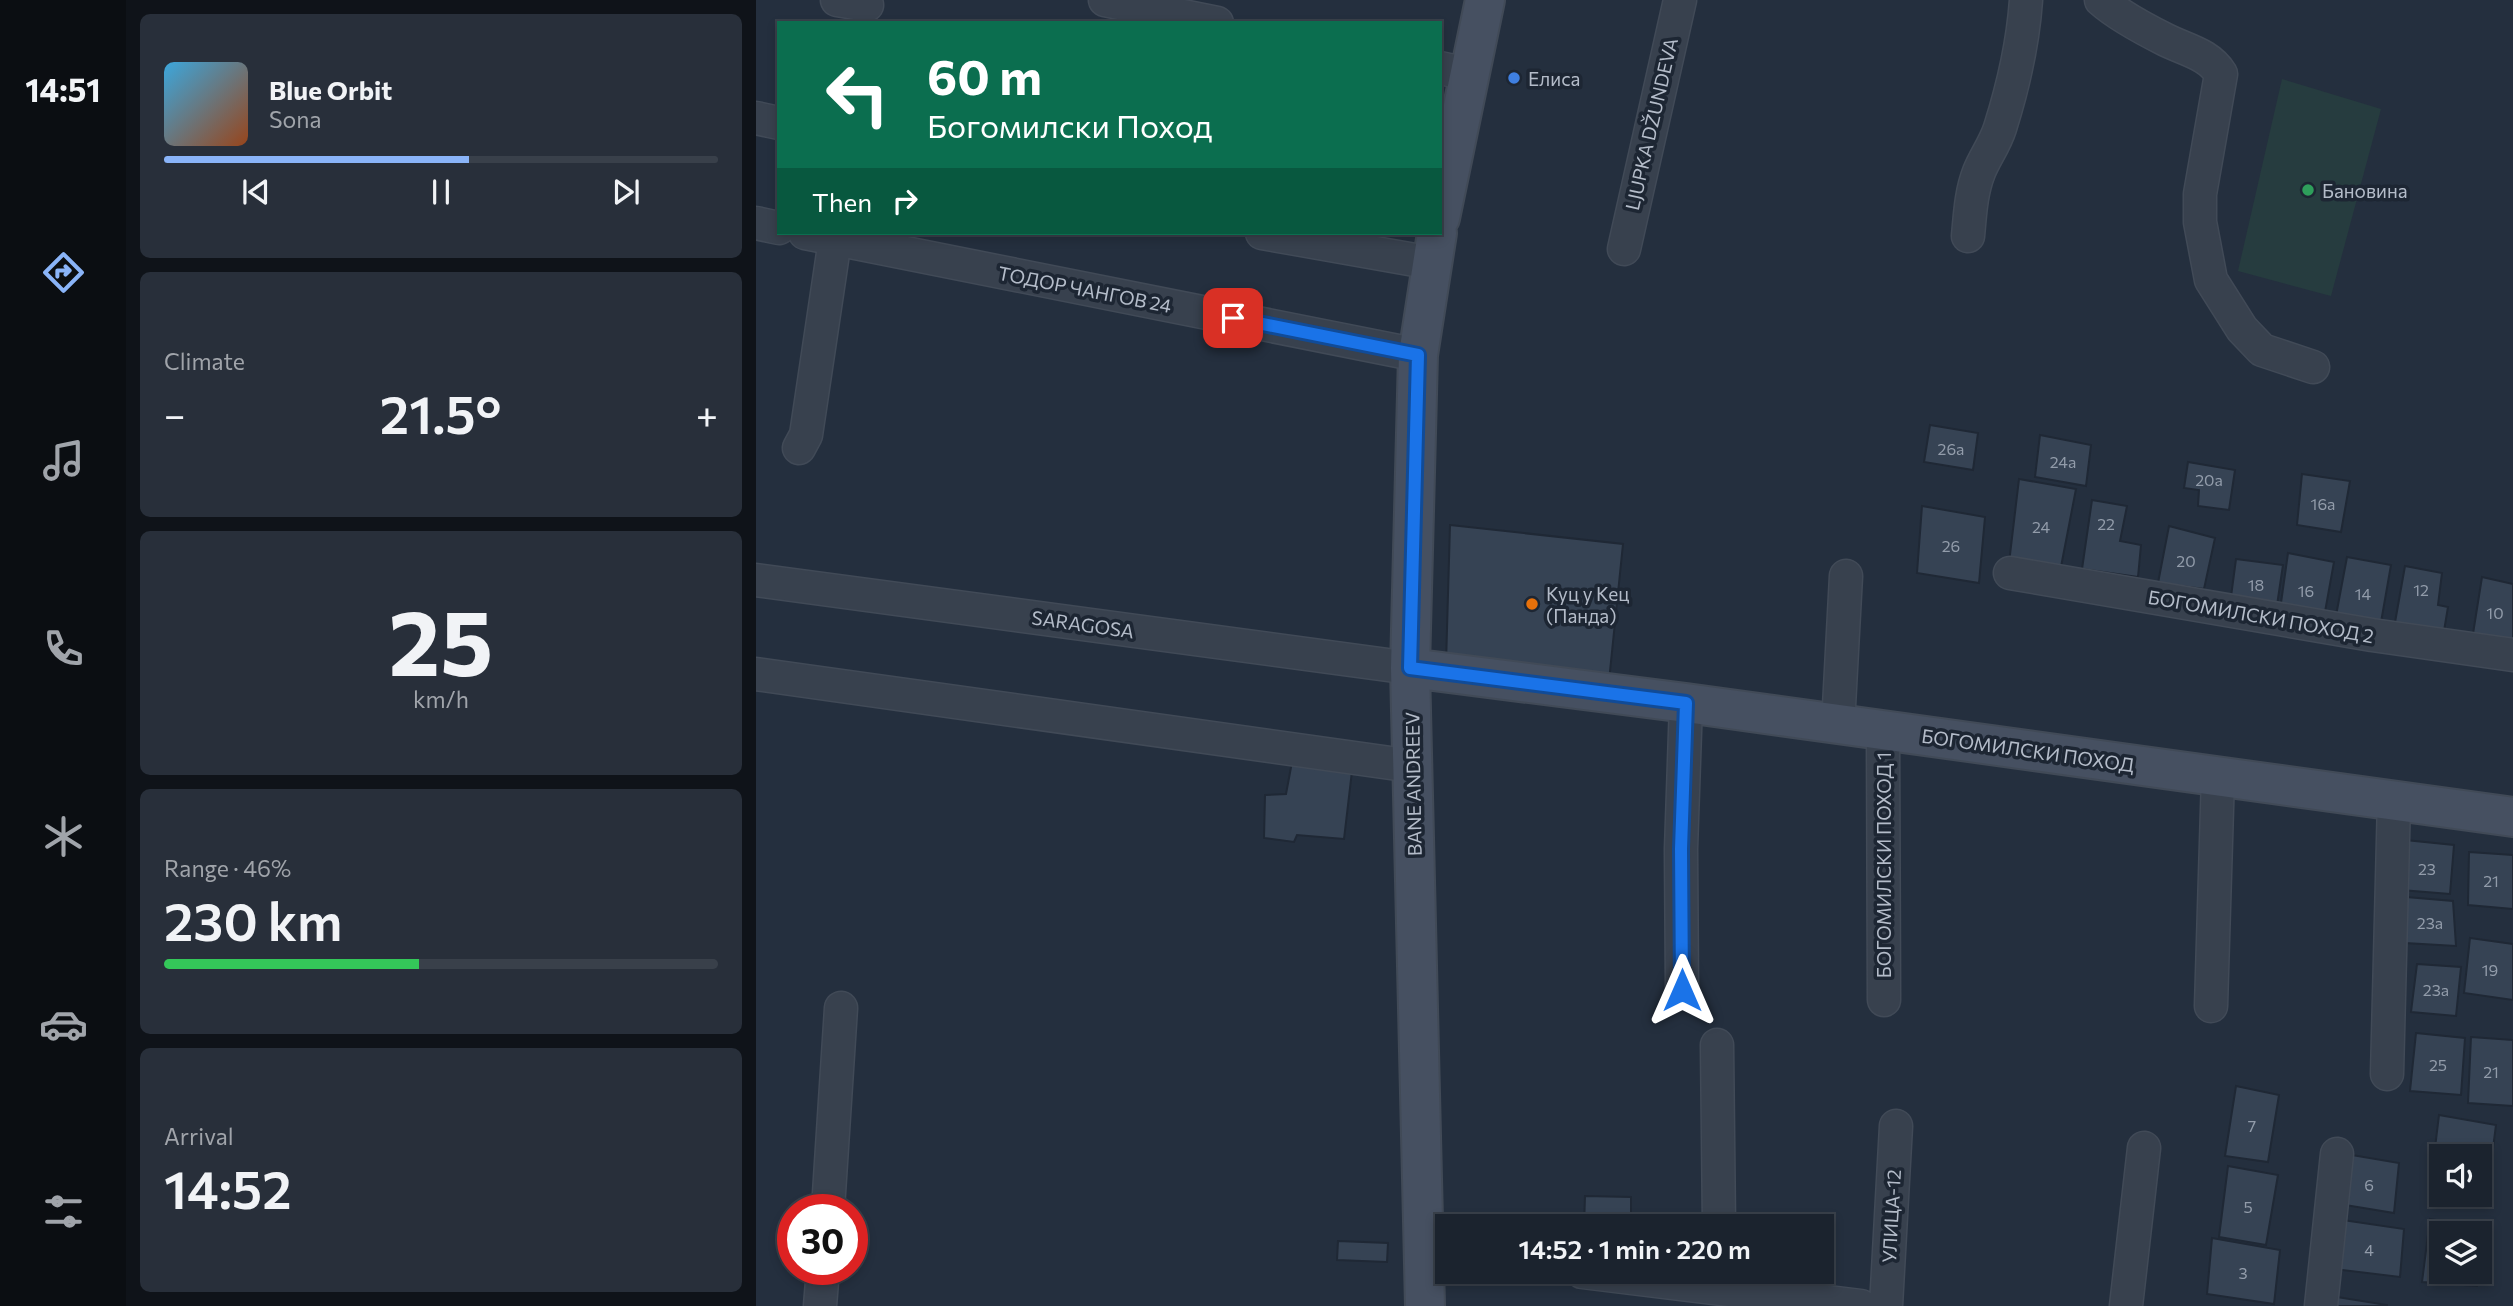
<!DOCTYPE html>
<html lang="en">
<head>
<meta charset="utf-8">
<style>
  :root { --surface:#1b232e; --page:#282f3a; --text:#f1f3f6; --muted:#a0a4aa; --line:#39404a; --accent:#8ab4f8 }
  body { margin:0; font-family:Commissioner,sans-serif; background:var(--page); color:var(--text); height:100vh; display:flex; flex-direction:column; font-size:26px; white-space:nowrap }
  * { box-sizing:border-box; margin:0 }
  p { font-size:23px; color:var(--muted) }
  .icon { flex:none; width:38px; height:38px; fill:none; stroke:currentColor; stroke-width:2; stroke-linecap:round; stroke-linejoin:round }
  .map { position:relative; flex:1; overflow:hidden }
  .drawer { display:flex; flex-direction:column; gap:14px; padding:14px; background:#0f1319; width:630px }
  .drawer>* { flex:none }
  .guide { position:absolute; left:21px; top:21px; width:665px; height:214px; border-radius:0px; box-shadow:0 4px 10px #0003,0 0 0 2px var(--line); background:#0b6e4f; color:#fff; overflow:hidden }
  .controls { position:absolute; left:1673px; top:1144px; display:grid; gap:14px }
  .controls a { display:grid; place-items:center; width:63px; height:63px; border-radius:0px; background:var(--surface); box-shadow:0 4px 10px #0003,0 0 0 2px var(--line); font-size:35px }
  .speed { position:absolute; left:21px; top:1194px; display:flex; gap:14px; font-size:35px; font-weight:700; text-align:center }
  .speed>* { display:grid; place-content:center; width:91px; height:91px; border-radius:50%; background:var(--surface); box-shadow:0 4px 10px #0003,0 0 0 2px var(--line); line-height:1 }
  .speed .limit { border:10px solid #d22; background:#fff; color:#111 }
  .pin { position:absolute; display:grid; place-items:center; width:60px; height:60px; color:#fff; margin:-30px; border-radius:14px; box-shadow:0 4px 10px #0006 }
  .me { position:absolute; width:77px; margin:-38px; rotate:0deg; stroke-linejoin:round; filter:drop-shadow(0 0 5px #0008) }
  .turn { display:flex; align-items:center; gap:24px; height:147px; padding:0 35px; font-size:32px }
  .turn .icon { width:91px; height:91px; stroke-width:2.5 }
  .turn b { display:block; font-size:49px; line-height:60px }
  .then { display:flex; align-items:center; height:66px; padding:0 35px; background:#0003; gap:14px; font-size:26px }
  .big { font-size:52px; font-weight:600; line-height:1.1 }
  .drawer .tile { flex:1; display:flex; flex-direction:column; justify-content:center; gap:10px; min-width:0; padding:0 24px; border-radius:10px; background:var(--page) }
  .drawer .dial { align-items:center; gap:0 }
  .dial b { font-size:91px; line-height:1 }
  .song { display:flex; align-items:center; gap:21px }
  .cover { width:84px; height:84px; border-radius:10px; background:linear-gradient(135deg,hsl(200 70% 55%),hsl(20 70% 35%)) }
  .played { height:7px; border-radius:4px; background:linear-gradient(90deg,var(--accent) 55%,var(--line) 55%) }
  .keys { display:flex; justify-content:space-around; direction:ltr }
  .heat { display:flex; justify-content:space-between; align-items:center; font-size:38px; direction:ltr }
  .charge { height:10px; border-radius:5px; background:linear-gradient(90deg,#34c759 46%,var(--line) 0) }
  .trip { position:absolute; left:679px; top:1214px; width:399px; height:70px; border-radius:0px; background:var(--surface); box-shadow:0 4px 10px #0003,0 0 0 2px var(--line); font-weight:600; line-height:70px; text-align:center }
  main { display:flex; flex:1; min-height:0 }
  .tabs { display:flex; flex-direction:column; width:126px; justify-content:space-around; align-items:center; background:#0b0e12; color:var(--muted) }
  .tabs .icon { width:49px; height:49px }
  .tabs .on { color:var(--accent) }
  .tabs b { font-size:32px; color:var(--text) }
  .map>svg:first-child { display:block }
  .green { fill:#263c3f }
  .building { fill:#364354; stroke:#1f2835; stroke-width:2 }
  .lines { fill:none; stroke-linecap:round; stroke-linejoin:round }
  .street-casing { stroke:#414a57; stroke-width:35 }
  .secondary-casing { stroke:#414a57; stroke-width:42 }
  .street { stroke:#38414e; stroke-width:32 }
  .secondary { stroke:#465061; stroke-width:38 }
  .route-casing { stroke:#114b97; stroke-width:18 }
  .route { stroke:#1a73e8; stroke-width:12 }
  .shop-dot { fill:#3f7fe0; stroke:#1d2633; stroke-width:2.5 }
  .leisure-dot { fill:#2e9e5b; stroke:#1d2633; stroke-width:2.5 }
  .food-dot { fill:#e8710a; stroke:#1d2633; stroke-width:2.5 }
  .labels { text-anchor:middle; dominant-baseline:central; stroke-width:7; stroke-linejoin:round; paint-order:stroke }
  .number-label { font-size:16px; fill:#929caa }
  .poi-label { font-size:19px; fill:#b4bcc9; stroke:#1d2633; text-anchor:start }
  .street-label { font-size:19px; fill:#b4bcc9; stroke:#1d2633 }
</style>
</head>
<body>
<main>
<nav class="tabs">
<b>14:51</b>
<svg class="icon on" aria-label="directions" viewBox="0 0 24 24"><path d="M12 3l9 9-9 9-9-9zM9 14v-3h6M13 9l2 2-2 2"/></svg>
<svg class="icon" aria-label="music" viewBox="0 0 24 24"><path d="M9 18V5l10-2v13"/><circle cx="6" cy="18" r="3"/><circle cx="16" cy="16" r="3"/></svg>
<svg class="icon" aria-label="phone" viewBox="0 0 24 24"><path d="M5 4h4l2 5-3 2q2 4 5 5l2-3 5 2v4C11 20 4 13 5 4z"/></svg>
<svg class="icon" aria-label="climate" viewBox="0 0 24 24"><path d="M12 3v18M4 7l16 10M4 17L20 7"/></svg>
<svg class="icon" aria-label="car" viewBox="0 0 24 24"><path d="M5 17H2v-5l4-1 3-4h7l3 4 3 1v5h-3M9 17h6M6 11h13"/><circle cx="7" cy="17" r="2"/><circle cx="17" cy="17" r="2"/></svg>
<svg class="icon" aria-label="filters" viewBox="0 0 24 24"><path d="M4 7h16M4 17h16"/><circle cx="9" cy="7" r="2"/><circle cx="15" cy="17" r="2"/></svg>
</nav>
<section class="drawer">
<div class="tile">
<div class="song"><i class="cover"></i><div><b>Blue Orbit</b><p>Sona</p></div></div>
<div class="played"></div>
<div class="keys"><svg class="icon" aria-label="previous" viewBox="0 0 24 24"><path d="M18 5L8 12l10 7zM5 5v14"/></svg><svg class="icon" aria-label="pause" viewBox="0 0 24 24"><path d="M8 5v14M16 5v14"/></svg><svg class="icon" aria-label="next" viewBox="0 0 24 24"><path d="M6 5l10 7-10 7zM19 5v14"/></svg></div>
</div>
<div class="tile"><p>Climate</p>
<div class="heat"><a>−</a><b class="big">21.5°</b><a>+</a></div>
</div>
<div class="tile dial"><b>25</b><p>km/h</p></div>
<div class="tile"><p>Range · 46%</p><b class="big">230 km</b><div class="charge"></div></div>
<div class="tile"><p>Arrival</p><b class="big">14:52</b></div>
</section>
<div class="map">
<svg width="1757" height="1306" viewBox="0 0 1757 1306">
  <rect width="100%" height="100%" fill="#242f3e"/>
  <path class="green" d="M 1526,79 L 1625,109 L 1575,296 L 1482,271 Z"/>
  <path class="building" d="M 1174,425 L 1222,433 L 1217,470 L 1168,462 Z
    M 1284,435 L 1335,445 L 1330,486 L 1279,477 Z
    M 1432,462 L 1479,470 L 1473,510 L 1442,506 L 1443,490 L 1428,488 Z
    M 1546,474 L 1594,481 L 1585,532 L 1541,525 Z
    M 1263,479 L 1320,489 L 1304,572 L 1253,563 Z
    M 1336,500 L 1371,506 L 1364,541 L 1385,545 L 1382,577 L 1326,569 Z
    M 1166,506 L 1229,517 L 1223,583 L 1161,573 Z
    M 694,525 L 867,544 L 853,681 L 690,664 Z
    M 1413,526 L 1459,538 L 1448,589 L 1402,583 Z
    M 1532,553 L 1578,562 L 1567,623 L 1523,617 Z
    M 1591,557 L 1635,565 L 1624,628 L 1579,621 Z
    M 1480,559 L 1527,565 L 1520,612 L 1474,604 Z
    M 1649,566 L 1686,573 L 1682,605 L 1692,607 L 1687,637 L 1638,628 Z
    M 1726,577 L 1757,584 L 1757,647 L 1716,640 Z
    M 536,762 L 596,771 L 588,839 L 541,835 L 538,842 L 508,838 L 509,795 L 530,794 Z
    M 1649,840 L 1698,845 L 1694,894 L 1645,890 Z
    M 1713,852 L 1757,855 L 1757,909 L 1712,905 Z
    M 1650,897 L 1697,901 L 1700,946 L 1649,943 Z
    M 1714,938 L 1757,944 L 1757,1000 L 1708,993 Z
    M 1661,964 L 1705,967 L 1700,1016 L 1655,1012 Z
    M 1660,1033 L 1709,1038 L 1705,1095 L 1654,1091 Z
    M 1715,1037 L 1757,1040 L 1757,1106 L 1712,1103 Z
    M 1480,1086 L 1523,1095 L 1512,1162 L 1469,1156 Z
    M 1683,1115 L 1740,1125 L 1732,1188 L 1724,1187 L 1724,1157 L 1685,1157 L 1685,1182 L 1675,1181 Z
    M 1590,1154 L 1643,1163 L 1638,1213 L 1583,1204 Z
    M 1472,1166 L 1522,1175 L 1510,1245 L 1463,1237 Z
    M 829,1196 L 875,1197 L 875,1227 L 828,1227 Z
    M 1580,1219 L 1648,1229 L 1644,1277 L 1578,1269 Z
    M 1674,1219 L 1726,1227 L 1724,1251 L 1724,1234 L 1685,1234 L 1685,1272 L 1722,1272 L 1721,1286 L 1666,1282 Z
    M 1456,1238 L 1524,1250 L 1518,1304 L 1451,1294 Z
    M 582,1241 L 632,1243 L 631,1262 L 581,1260 Z
    M 1581,1297 L 1631,1305 L 1631,1306 L 1579,1306 Z"/>
  <g class="lines">
    <g class="street-casing">
      <path id="street" d="M 81,0 L 111,5
        M 349,0 L 461,23
        M 1345,0 C 1363,16 1388,29 1410,40 C 1430,50 1453,54 1465,74 L 1444,194 L 1444,222 L 1455,280 L 1486,329 L 1506,350 L 1557,367
        M 684,68 L 712,74
        M 0,118 L 23,123
        M 0,223 L 23,228
        M 49,233 L 662,355
        M 506,233 L 676,263
        M 1212,236 C 1214,215 1215,192 1223,172 C 1229,157 1239,144 1244,128 C 1257,87 1267,43 1270,0
        M 868,249 L 924,0
        M 43,448 L 50,435 L 80,233
        M 1254,573 L 1616,635 L 1757,655
        M 0,580 L 654,668
        M 0,674 L 656,766
        M 1082,725 L 1090,576
        M 1127,731 L 1128,1000
        M 926,990 L 925,849 L 930,703
        M 1455,1006 L 1462,776
        M 961,1045 L 963,1227
        M 1631,1074 L 1638,800
        M 72,1209 L 85,1008
        M 826,1272 L 1105,1306
        M 64,1306 L 67,1269
        M 1130,1306 L 1140,1126
        M 1370,1306 L 1388,1148
        M 1565,1306 L 1581,1154"/>
    </g>
    <g class="secondary-casing">
      <path id="secondary" d="M 684,218 L 729,0
        M 654,668 L 930,703 L 1757,817
        M 669,1306 L 654,668 L 662,355 L 681,233"/>
    </g>
    <use href="#street" class="street"/>
    <use href="#secondary" class="secondary"/>
  </g>
  <g class="lines">
    <g class="route-casing">
      <path id="route" d="M 477,318 L 662,355 L 654,668 L 930,703 L 925,849 L 926,990"/>
    </g>
    <use href="#route" class="route"/>
  </g>
  <circle class="shop-dot" cx="758" cy="78" r="7"/>
  <circle class="leisure-dot" cx="1552" cy="190" r="7"/>
  <circle class="food-dot" cx="776" cy="604" r="7"/>
  <g class="labels">
    <g class="number-label">
      <text x="1195" y="448">26а</text>
      <text x="1307" y="461">24а</text>
      <text x="1453" y="479">20а</text>
      <text x="1567" y="503">16а</text>
      <text x="1350" y="523">22</text>
      <text x="1285" y="526">24</text>
      <text x="1195" y="545">26</text>
      <text x="1430" y="560">20</text>
      <text x="1500" y="584">18</text>
      <text x="1665" y="589">12</text>
      <text x="1550" y="590">16</text>
      <text x="1607" y="593">14</text>
      <text x="1739" y="612">10</text>
      <text x="1671" y="868">23</text>
      <text x="1735" y="880">21</text>
      <text x="1674" y="922">23а</text>
      <text x="1734" y="969">19</text>
      <text x="1680" y="989">23а</text>
      <text x="1682" y="1064">25</text>
      <text x="1735" y="1071">21</text>
      <text x="1496" y="1125">7</text>
      <text x="1613" y="1184">6</text>
      <text x="1492" y="1206">5</text>
      <text x="1613" y="1249">4</text>
      <text x="1487" y="1272">3</text>
    </g>
    <g class="poi-label">
      <text x="772" y="78">Елиса</text>
      <text x="1566" y="190">Бановина</text>
      <text x="790" y="593">Куц у Кец<tspan x="790" dy="22">(Панда)</tspan></text>
    </g>
    <g class="street-label">
      <text transform="translate(895 124) rotate(-77)">LJUPKA DŽUNDEVA</text>
      <text transform="translate(329 289) rotate(11)">ТОДОР ЧАНГОВ 24</text>
      <text transform="translate(1505 616) rotate(10)">БОГОМИЛСКИ ПОХОД 2</text>
      <text transform="translate(327 624) rotate(8)">SARAGOSA</text>
      <text transform="translate(1272 750) rotate(8)">БОГОМИЛСКИ ПОХОД</text>
      <text transform="translate(657 784) rotate(-91)">BANE ANDREEV</text>
      <text transform="translate(1127 865) rotate(-90)">БОГОМИЛСКИ ПОХОД 1</text>
      <text transform="translate(1135 1216) rotate(-87)">УЛИЦА-12</text>
    </g>
  </g>
</svg>
<div class="controls">
<a><svg class="icon" aria-label="sound" viewBox="0 0 24 24"><path d="M4 9h4l5-4v14l-5-4H4zM17 9q2 3 0 6"/></svg></a>
<a><svg class="icon" aria-label="layers" viewBox="0 0 24 24"><path d="M12 4l9 5-9 5-9-5zM3 14l9 5 9-5"/></svg></a>
</div>
<div class="speed"><div class="limit">30</div></div>
<div class="pin" style="left:477px;top:318px;background:#d93025"><svg class="icon" aria-label="arrive" viewBox="0 0 24 24"><path d="M6 21V4h12l-3 4 3 4H6"/></svg></div>
<svg class="me" style="left:926px;top:990px" viewBox="-20 -20 40 40"><path d="M0-17L14 15 0 8-14 15z" fill="#1a73e8" stroke="#fff" stroke-width="4"/></svg>
<div class="trip">14:52 · 1 min · 220 m</div>
<div class="guide">
<div class="turn"><svg class="icon" aria-label="left" viewBox="0 0 24 24"><path d="M17 20v-9H6M10 6l-5 5 5 5"/></svg><div><b>60 m</b>Богомилски Поход</div></div>
<div class="then">Then<svg class="icon" aria-label="right" viewBox="0 0 24 24"><path d="M7 20v-9h11M14 6l5 5-5 5"/></svg></div>
</div>
</div>
</main>
</body>
</html>
